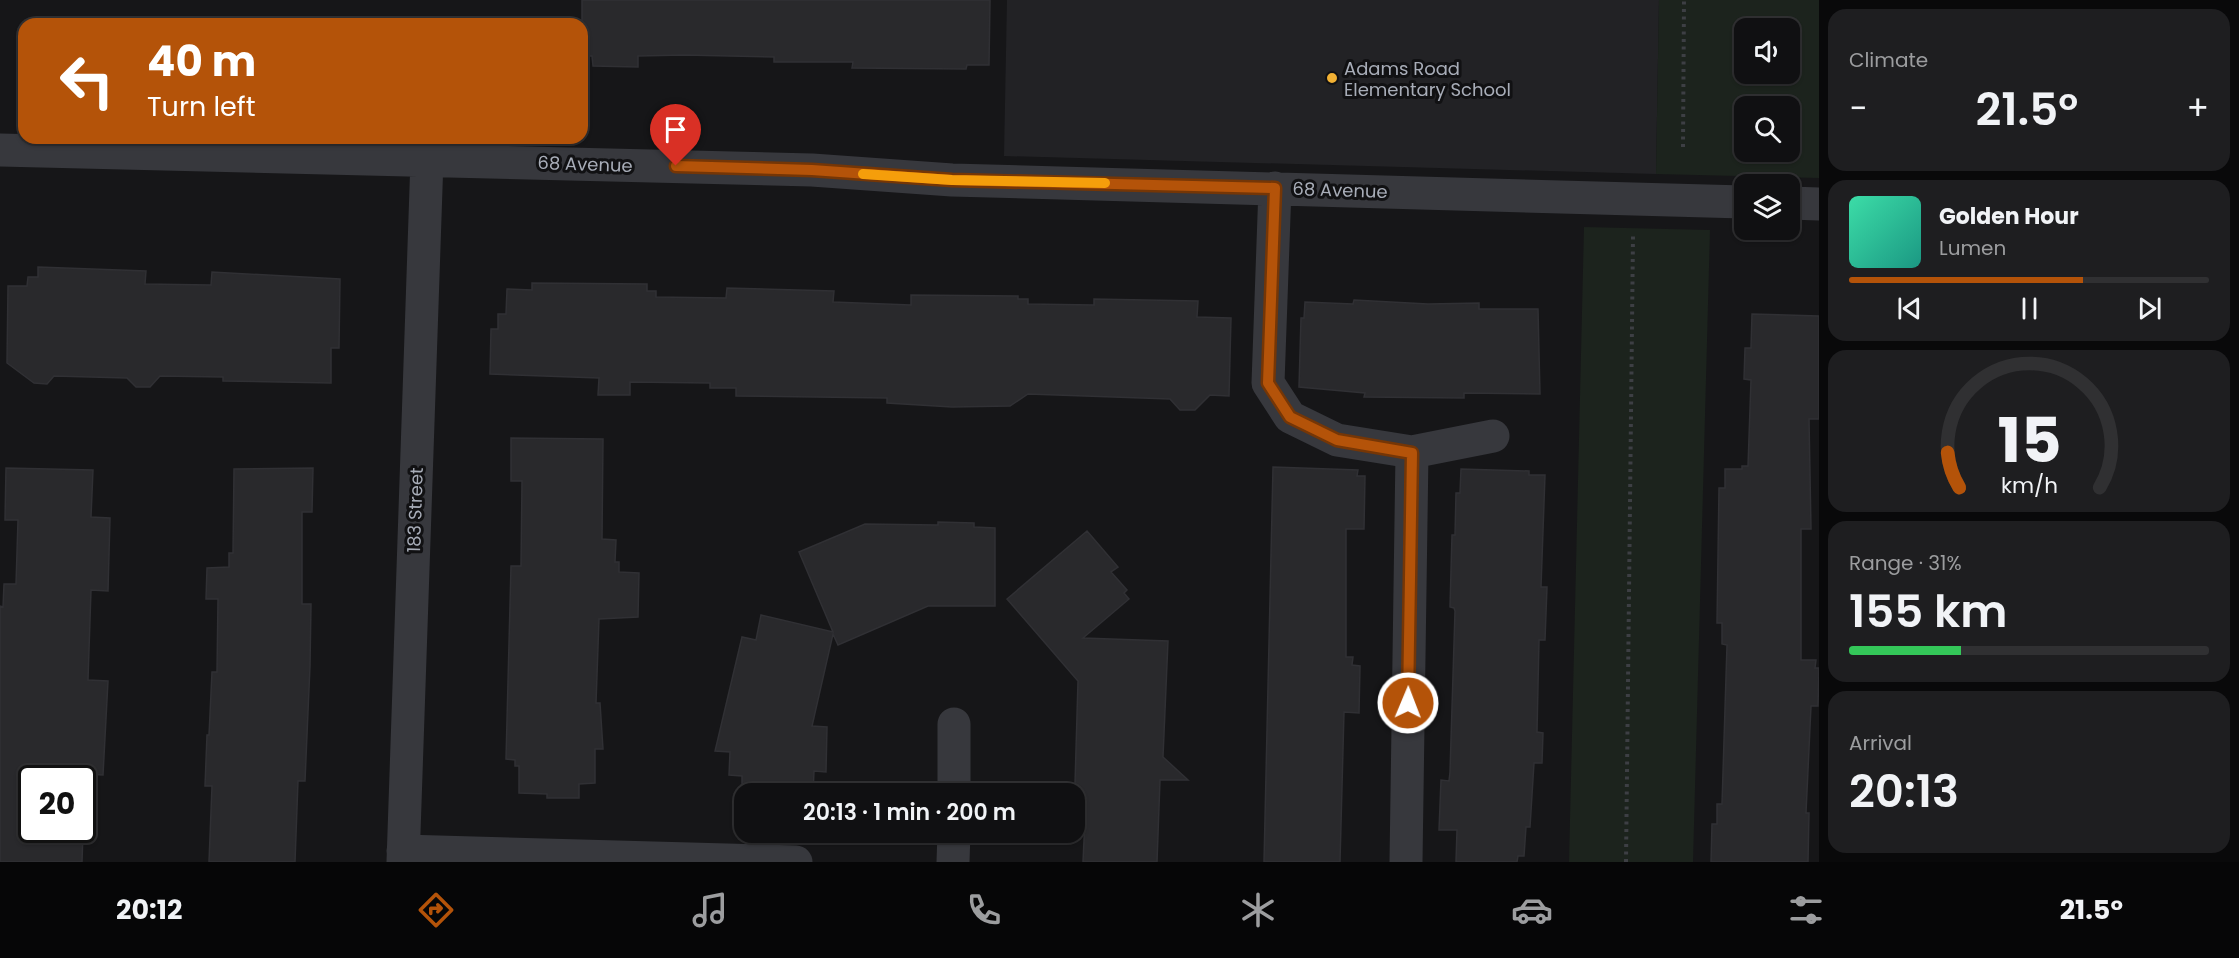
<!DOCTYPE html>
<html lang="en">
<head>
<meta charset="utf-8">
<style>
  :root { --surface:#101012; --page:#1e1e20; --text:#f1f3f6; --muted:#9c9d9f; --line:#303032; --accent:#b45309 }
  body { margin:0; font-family:Poppins,sans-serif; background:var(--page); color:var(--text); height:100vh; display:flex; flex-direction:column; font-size:22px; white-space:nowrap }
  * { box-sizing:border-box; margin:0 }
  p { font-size:20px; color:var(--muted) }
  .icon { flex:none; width:33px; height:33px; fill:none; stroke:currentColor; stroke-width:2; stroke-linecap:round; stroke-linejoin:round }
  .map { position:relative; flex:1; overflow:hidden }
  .sheet { display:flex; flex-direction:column; gap:9px; padding:9px; background:#09090a; width:420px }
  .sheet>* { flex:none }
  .banner { position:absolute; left:18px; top:18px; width:570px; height:126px; border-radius:18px; box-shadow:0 2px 4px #0004,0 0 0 2px var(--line); background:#b45309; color:#fff; overflow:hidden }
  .buttons { position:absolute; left:1734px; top:18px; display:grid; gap:12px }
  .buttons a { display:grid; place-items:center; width:66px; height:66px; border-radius:12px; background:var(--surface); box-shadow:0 2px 4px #0004,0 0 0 2px var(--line); font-size:30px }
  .speed { position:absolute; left:18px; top:765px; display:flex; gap:12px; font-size:30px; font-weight:700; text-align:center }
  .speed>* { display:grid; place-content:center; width:78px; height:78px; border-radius:50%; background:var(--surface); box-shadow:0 2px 4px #0004,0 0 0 2px var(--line); line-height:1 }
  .speed .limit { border:3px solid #111; border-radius:9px; background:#fff; color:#111 }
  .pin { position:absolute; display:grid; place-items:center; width:51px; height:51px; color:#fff; margin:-62px -26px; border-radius:50% 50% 50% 0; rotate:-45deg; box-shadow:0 0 6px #0007 }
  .pin .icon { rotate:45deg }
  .me { position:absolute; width:66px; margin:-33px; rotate:1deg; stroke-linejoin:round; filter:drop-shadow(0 0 4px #0008) }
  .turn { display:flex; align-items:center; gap:21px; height:126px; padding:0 30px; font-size:27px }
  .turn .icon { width:78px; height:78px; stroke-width:2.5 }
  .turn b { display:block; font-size:42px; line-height:51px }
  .big { font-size:45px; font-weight:600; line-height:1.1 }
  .sheet .tile { flex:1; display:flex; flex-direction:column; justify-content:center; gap:9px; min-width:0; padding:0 21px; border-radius:18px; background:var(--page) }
  .sheet .dial { align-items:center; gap:0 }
  .dial svg { height:156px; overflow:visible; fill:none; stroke:var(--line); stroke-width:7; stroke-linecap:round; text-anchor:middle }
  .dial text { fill:var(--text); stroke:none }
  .song { display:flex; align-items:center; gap:18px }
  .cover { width:72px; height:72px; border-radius:9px; background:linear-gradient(135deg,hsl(160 70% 55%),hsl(170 70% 35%)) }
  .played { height:6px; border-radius:3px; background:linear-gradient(90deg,var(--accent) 65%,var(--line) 65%) }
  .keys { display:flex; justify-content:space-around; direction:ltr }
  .heat { display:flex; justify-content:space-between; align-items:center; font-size:33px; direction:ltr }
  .charge { height:9px; border-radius:4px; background:linear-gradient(90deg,#34c759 31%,var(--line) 0) }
  .trip { position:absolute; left:734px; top:783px; width:351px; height:60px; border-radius:18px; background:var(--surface); box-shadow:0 2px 4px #0004,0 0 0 2px var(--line); font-weight:600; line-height:60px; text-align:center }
  .menu { display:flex; height:96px; justify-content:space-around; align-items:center; background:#060607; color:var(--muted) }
  .menu .icon { width:42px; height:42px }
  .menu .selected { color:var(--accent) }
  .menu b { font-size:27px; color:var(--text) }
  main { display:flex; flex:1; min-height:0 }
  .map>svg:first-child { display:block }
  .built { fill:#222225 }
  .green { fill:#1c231d; fill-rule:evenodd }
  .building { fill:#29292c; stroke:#303034; stroke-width:1.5; fill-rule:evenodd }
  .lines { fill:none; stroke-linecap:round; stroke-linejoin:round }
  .path { stroke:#3d3f44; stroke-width:4; stroke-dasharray:3 4.5; stroke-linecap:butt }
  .minor { stroke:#37383d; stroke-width:33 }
  .route-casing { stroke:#753606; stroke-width:15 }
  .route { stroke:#b45309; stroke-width:10 }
  .slow { stroke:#f59e0b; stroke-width:10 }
  .poi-dot { fill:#f2b134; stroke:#111113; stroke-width:2 }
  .labels { text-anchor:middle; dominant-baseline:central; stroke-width:6; stroke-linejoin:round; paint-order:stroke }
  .poi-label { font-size:18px; fill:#a8adb8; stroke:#111113; text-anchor:start }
  .street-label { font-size:18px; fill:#a8adb8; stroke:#111113 }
</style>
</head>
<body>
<main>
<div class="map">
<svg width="1819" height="862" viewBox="0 0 1819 862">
  <rect width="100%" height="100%" fill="#161618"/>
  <path class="built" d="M 1007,0 L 1659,0 L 1656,174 L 1004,156 Z"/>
  <path class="green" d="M 1659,0 L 1819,0 L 1819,178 L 1656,174 ZM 1744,28 L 1790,28 L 1790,74 L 1744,74 ZM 1744,106 L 1790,106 L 1790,152 L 1744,152 Z
    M 1584,227 L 1710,230 L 1693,862 L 1569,862 Z"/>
  <path class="building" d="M 582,0 L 990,0 L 989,65 L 967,65 L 966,69 L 852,68 L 853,62 L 774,62 L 774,57 L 684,55 L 638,56 L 638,67 L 593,66 L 592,56 L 585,56 L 585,50 L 582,50 Z
    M 38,267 L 146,271 L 145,284 L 211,285 L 212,272 L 340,279 L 339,348 L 331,348 L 331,383 L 223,381 L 223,377 L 160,376 L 150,387 L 136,387 L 127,378 L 54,376 L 47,384 L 34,383 L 7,363 L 8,286 L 27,286 L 28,277 L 38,277 Z
    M 532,283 L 647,284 L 647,291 L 656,291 L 656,297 L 726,298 L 727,288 L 834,291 L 833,302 L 911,305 L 911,295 L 1018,296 L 1018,299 L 1028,299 L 1028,304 L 1094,305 L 1094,299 L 1198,301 L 1197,317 L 1231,318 L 1229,396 L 1210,395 L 1195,410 L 1180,410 L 1170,399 L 1028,394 L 1010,406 L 952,407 L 887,403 L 887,398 L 736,396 L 736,388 L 710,388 L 710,383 L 630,382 L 630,395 L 598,395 L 599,378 L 490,374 L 491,329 L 498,329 L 498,314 L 506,314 L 507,289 L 532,290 Z
    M 1354,300 L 1428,304 L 1479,303 L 1479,309 L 1538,309 L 1540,394 L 1464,393 L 1464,398 L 1364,397 L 1365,393 L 1299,387 L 1301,318 L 1304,318 L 1305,302 L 1353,304 Z
    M 1752,314 L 1819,316 L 1819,419 L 1809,419 L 1811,529 L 1801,529 L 1801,660 L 1816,660 L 1815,668 L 1819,668 L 1818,706 L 1811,706 L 1806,813 L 1809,813 L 1808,862 L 1711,862 L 1712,824 L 1717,824 L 1717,804 L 1722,804 L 1727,645 L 1722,644 L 1722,623 L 1717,623 L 1719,488 L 1725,488 L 1725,469 L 1742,469 L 1742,466 L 1748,466 L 1751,380 L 1744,379 L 1745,348 L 1751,348 Z
    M 511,438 L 603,439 L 602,539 L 616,540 L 615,562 L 619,562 L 619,572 L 639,573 L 638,617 L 599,619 L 596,703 L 600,703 L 603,749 L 595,749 L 595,783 L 579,784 L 579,798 L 547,798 L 547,794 L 519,793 L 519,766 L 515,766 L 515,760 L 506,759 L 511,566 L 521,566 L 522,481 L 511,481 Z
    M 1273,467 L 1358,470 L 1357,476 L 1365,476 L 1364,529 L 1346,529 L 1346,657 L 1353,657 L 1352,665 L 1360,666 L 1359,713 L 1344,712 L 1340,862 L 1264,862 Z
    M 6,468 L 93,470 L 91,517 L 110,518 L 108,591 L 91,590 L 88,680 L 108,681 L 103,775 L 85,774 L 82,862 L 0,862 L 0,606 L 3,607 L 4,584 L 16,584 L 18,520 L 5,520 ZM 32,778 L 82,778 L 82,830 L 32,830 Z
    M 313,468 L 312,512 L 302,512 L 302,604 L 311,604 L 310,666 L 305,781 L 298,781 L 295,862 L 209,862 L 212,786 L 205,786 L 207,735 L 209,735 L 212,672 L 217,672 L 218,599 L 206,599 L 207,568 L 229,567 L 229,553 L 233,553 L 234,469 Z
    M 1461,469 L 1529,471 L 1529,475 L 1545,475 L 1541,587 L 1547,587 L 1545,640 L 1539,640 L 1537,732 L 1543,733 L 1542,763 L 1534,763 L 1530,827 L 1526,827 L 1524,856 L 1518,856 L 1517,862 L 1456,862 L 1457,830 L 1439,830 L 1441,780 L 1449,781 L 1450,772 L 1455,611 L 1454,608 L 1450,607 L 1452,535 L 1455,535 L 1456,493 L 1460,493 Z
    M 938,522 L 974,523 L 974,527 L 995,528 L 995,606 L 928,606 L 838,645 L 833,634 L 812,726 L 827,727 L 826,772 L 814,771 L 813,794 L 742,794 L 742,776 L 729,775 L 730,752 L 715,751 L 742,637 L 756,640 L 761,615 L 833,632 L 799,552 L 865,524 L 938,525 Z
    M 1087,531 L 1118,567 L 1111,572 L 1127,590 L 1124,593 L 1129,599 L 1083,638 L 1168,641 L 1163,757 L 1188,780 L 1160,780 L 1157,862 L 1083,862 L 1085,819 L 1074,818 L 1078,681 L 1007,599 Z"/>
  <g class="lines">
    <path class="path" d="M 1683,147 L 1684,0
      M 1626,862 L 1633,236"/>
    <path class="minor" d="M 0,150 L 812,170 L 952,180 L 1744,202
      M 1275,188 L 1268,383 L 1290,417 L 1337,440 L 1412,452 L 1493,436
      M 1790,203 L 1819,204
      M 954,794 L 954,724
      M 403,851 L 796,862
      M 403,862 L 427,159
      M 953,862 L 954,832
      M 1406,862 L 1412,452"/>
  </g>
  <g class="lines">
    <g class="route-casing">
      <path id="route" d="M 676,166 L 812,170 L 952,180 L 1275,188 L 1268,383 L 1290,417 L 1337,440 L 1412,453 L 1408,703"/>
    </g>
    <use href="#route" class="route"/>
    <path class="slow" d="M 863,174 L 952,180 L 1105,183"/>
  </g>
  <circle class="poi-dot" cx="1332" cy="78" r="6"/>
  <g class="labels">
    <g class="poi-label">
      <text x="1344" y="68">Adams Road<tspan x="1344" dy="21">Elementary School</tspan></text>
    </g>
    <g class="street-label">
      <text transform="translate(585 164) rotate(2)">68 Avenue</text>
      <text transform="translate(1340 190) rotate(2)">68 Avenue</text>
      <text transform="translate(415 510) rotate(-88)">183 Street</text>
    </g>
  </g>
</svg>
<div class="buttons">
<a><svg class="icon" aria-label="sound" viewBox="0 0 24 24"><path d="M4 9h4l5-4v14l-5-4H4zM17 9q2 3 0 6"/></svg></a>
<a><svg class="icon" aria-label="search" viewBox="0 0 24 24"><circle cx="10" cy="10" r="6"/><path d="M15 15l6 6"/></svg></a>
<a><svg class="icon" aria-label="layers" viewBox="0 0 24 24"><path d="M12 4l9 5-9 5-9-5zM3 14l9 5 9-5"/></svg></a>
</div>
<div class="speed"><div class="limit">20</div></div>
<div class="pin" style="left:676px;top:166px;background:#d93025"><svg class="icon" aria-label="arrive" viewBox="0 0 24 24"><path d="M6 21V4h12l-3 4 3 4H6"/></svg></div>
<svg class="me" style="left:1408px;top:703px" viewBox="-20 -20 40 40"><circle r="17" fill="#b45309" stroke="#fff" stroke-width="3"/><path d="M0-11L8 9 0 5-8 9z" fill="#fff"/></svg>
<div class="trip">20:13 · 1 min · 200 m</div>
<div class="banner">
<div class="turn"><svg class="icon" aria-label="left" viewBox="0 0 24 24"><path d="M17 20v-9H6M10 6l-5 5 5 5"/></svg><div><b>40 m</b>Turn left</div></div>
</div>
</div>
<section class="sheet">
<div class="tile"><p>Climate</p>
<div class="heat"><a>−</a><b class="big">21.5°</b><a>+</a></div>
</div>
<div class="tile">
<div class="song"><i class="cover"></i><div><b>Golden Hour</b><p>Lumen</p></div></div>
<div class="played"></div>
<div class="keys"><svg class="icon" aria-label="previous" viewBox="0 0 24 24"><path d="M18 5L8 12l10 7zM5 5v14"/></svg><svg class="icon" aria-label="pause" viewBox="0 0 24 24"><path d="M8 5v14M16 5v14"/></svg><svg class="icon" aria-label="next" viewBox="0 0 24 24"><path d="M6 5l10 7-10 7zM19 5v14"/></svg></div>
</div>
<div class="tile dial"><svg viewBox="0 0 100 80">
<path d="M14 69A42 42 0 1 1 86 69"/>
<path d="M14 69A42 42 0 0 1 8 51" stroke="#b45309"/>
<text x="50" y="56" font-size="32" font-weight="700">15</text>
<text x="50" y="72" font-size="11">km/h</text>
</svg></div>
<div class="tile"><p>Range · 31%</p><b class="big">155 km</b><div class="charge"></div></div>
<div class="tile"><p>Arrival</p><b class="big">20:13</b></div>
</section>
</main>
<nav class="menu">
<b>20:12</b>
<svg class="icon selected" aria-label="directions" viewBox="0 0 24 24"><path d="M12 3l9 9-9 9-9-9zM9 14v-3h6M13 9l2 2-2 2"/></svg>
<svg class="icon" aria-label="music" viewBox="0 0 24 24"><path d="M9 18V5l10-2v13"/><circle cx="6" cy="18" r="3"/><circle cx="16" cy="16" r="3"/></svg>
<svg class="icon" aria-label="phone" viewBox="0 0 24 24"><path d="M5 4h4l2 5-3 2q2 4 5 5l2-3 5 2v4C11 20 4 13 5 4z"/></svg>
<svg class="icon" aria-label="climate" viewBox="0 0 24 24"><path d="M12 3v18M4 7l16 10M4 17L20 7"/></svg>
<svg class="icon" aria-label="car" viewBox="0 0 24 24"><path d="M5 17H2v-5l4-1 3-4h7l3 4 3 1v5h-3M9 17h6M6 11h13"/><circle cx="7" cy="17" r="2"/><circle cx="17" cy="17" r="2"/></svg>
<svg class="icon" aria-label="filters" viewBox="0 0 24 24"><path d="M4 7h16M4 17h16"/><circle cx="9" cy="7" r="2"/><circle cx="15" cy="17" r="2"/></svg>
<b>21.5°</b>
</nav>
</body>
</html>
